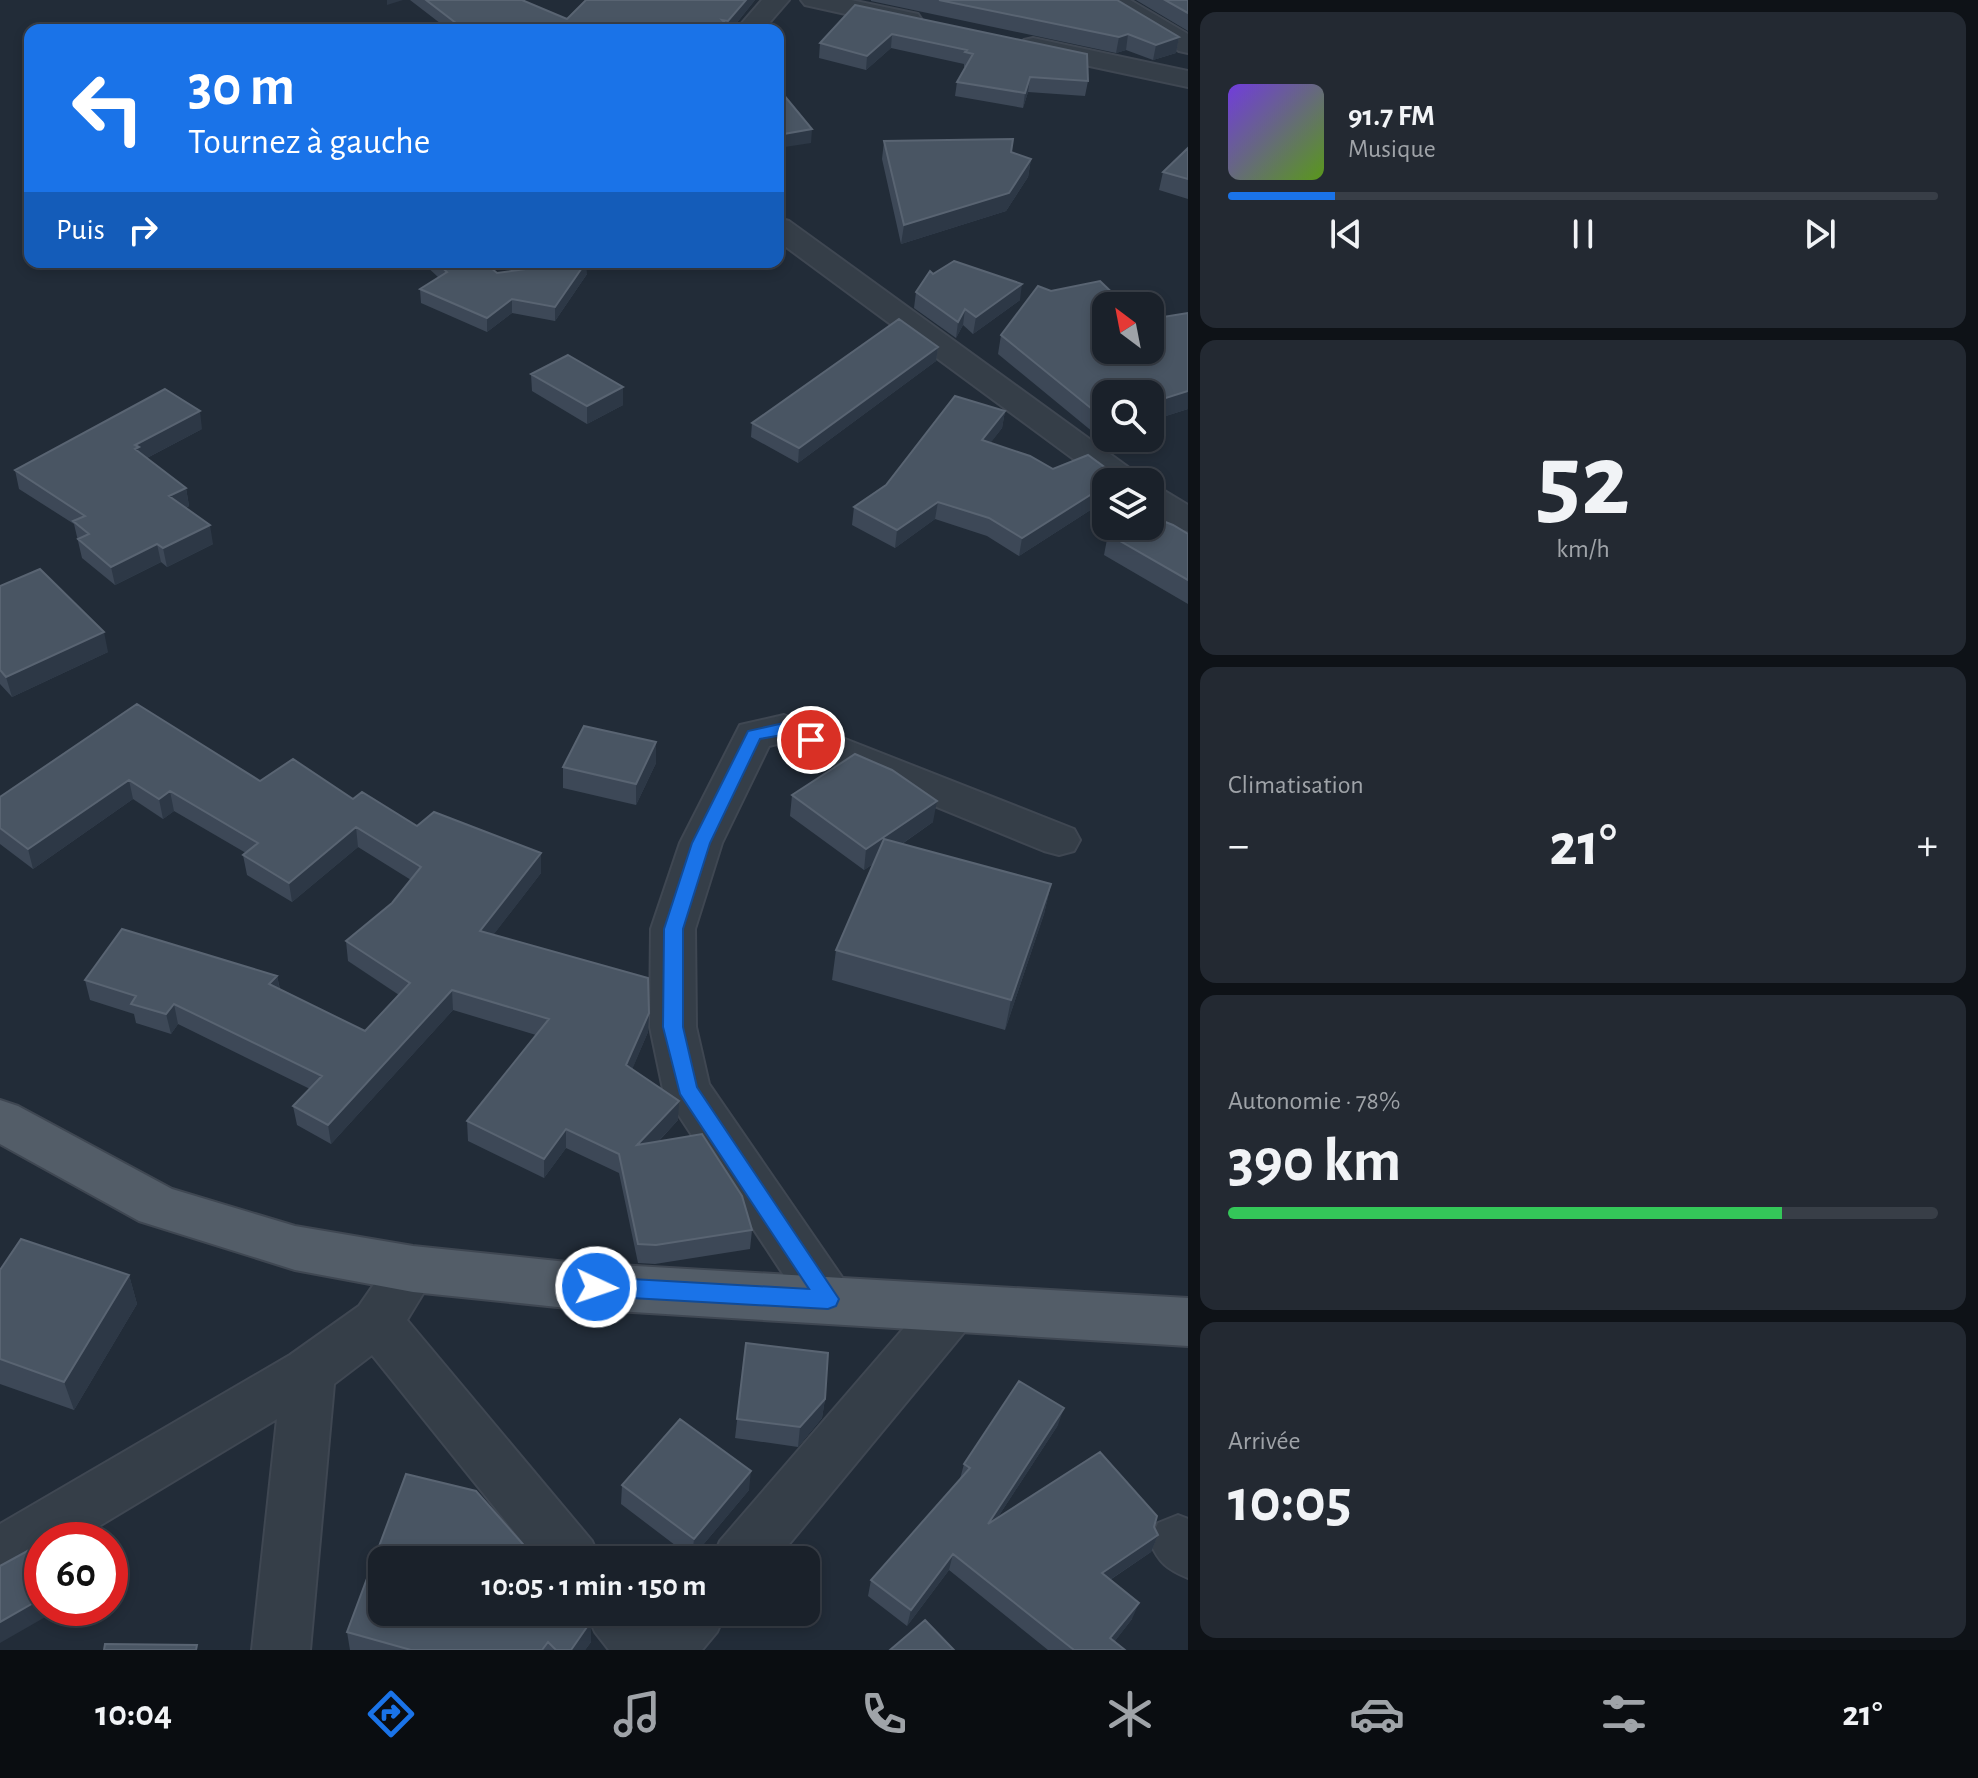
<!DOCTYPE html>
<html lang="fr">
<head>
<meta charset="utf-8">
<style>
  :root { --surface:#1a212a; --page:#232932; --text:#f1f3f6; --muted:#9fa3a8; --line:#383e47; --accent:#1a73e8 }
  body { margin:0; font-family:"Alegreya Sans",sans-serif; background:var(--page); color:var(--text); height:100vh; display:flex; flex-direction:column; font-size:30px; white-space:nowrap }
  * { box-sizing:border-box; margin:0 }
  p { font-size:26px; color:var(--muted) }
  .icon { flex:none; width:44px; height:44px; fill:none; stroke:currentColor; stroke-width:2; stroke-linecap:round; stroke-linejoin:round }
  .map { position:relative; flex:1; overflow:hidden }
  .drawer { display:flex; flex-direction:column; gap:12px; padding:12px; background:#0e1217; width:790px }
  .drawer>* { flex:none }
  .banner { position:absolute; left:24px; top:24px; width:760px; height:244px; border-radius:16px; box-shadow:0 4px 12px #0003,0 0 0 2px var(--line); background:#1a73e8; color:#fff; overflow:hidden }
  .needle { width:52px; rotate:328deg }
  .tools { position:absolute; left:1092px; top:292px; display:grid; gap:16px }
  .tools a { display:grid; place-items:center; width:72px; height:72px; border-radius:16px; background:var(--surface); box-shadow:0 4px 12px #0003,0 0 0 2px var(--line); font-size:40px }
  .speed { position:absolute; left:24px; top:1522px; display:flex; gap:16px; font-size:40px; font-weight:700; text-align:center }
  .speed>* { display:grid; place-content:center; width:104px; height:104px; border-radius:50%; background:var(--surface); box-shadow:0 4px 12px #0003,0 0 0 2px var(--line); line-height:1 }
  .speed .limit { border:12px solid #d22; background:#fff; color:#111 }
  .pin { position:absolute; display:grid; place-items:center; width:68px; height:68px; color:#fff; margin:-34px; border:4px solid #fff; border-radius:50%; box-shadow:0 2px 8px #0007 }
  .me { position:absolute; width:88px; margin:-44px; rotate:93deg; stroke-linejoin:round; filter:drop-shadow(0 0 6px #0008) }
  .turn { display:flex; align-items:center; gap:28px; height:168px; padding:0 32px; font-size:36px }
  .turn .icon { width:104px; height:104px; stroke-width:2.5 }
  .turn b { display:block; font-size:56px; line-height:68px }
  .then { display:flex; align-items:center; height:76px; padding:0 32px; background:#0003; gap:16px; font-size:30px }
  .big { font-size:60px; font-weight:600; line-height:1.1 }
  .drawer .tile { flex:1; display:flex; flex-direction:column; justify-content:center; gap:12px; min-width:0; padding:0 28px; border-radius:16px; background:var(--page) }
  .drawer .dial { align-items:center; gap:0 }
  .dial b { font-size:104px; line-height:1 }
  .song { display:flex; align-items:center; gap:24px }
  .cover { width:96px; height:96px; border-radius:12px; background:linear-gradient(135deg,hsl(260 70% 55%),hsl(90 70% 35%)) }
  .played { height:8px; border-radius:4px; background:linear-gradient(90deg,var(--accent) 15%,var(--line) 15%) }
  .keys { display:flex; justify-content:space-around; direction:ltr }
  .heat { display:flex; justify-content:space-between; align-items:center; font-size:44px; direction:ltr }
  .charge { height:12px; border-radius:6px; background:linear-gradient(90deg,#34c759 78%,var(--line) 0) }
  .trip { position:absolute; left:368px; top:1546px; width:452px; height:80px; border-radius:16px; background:var(--surface); box-shadow:0 4px 12px #0003,0 0 0 2px var(--line); font-weight:600; line-height:80px; text-align:center }
  .dock { display:flex; height:128px; justify-content:space-around; align-items:center; background:#0a0d11; color:var(--muted) }
  .dock .icon { width:56px; height:56px }
  .dock .selected { color:var(--accent) }
  .dock b { font-size:36px; color:var(--text) }
  main { display:flex; flex:1; min-height:0 }
  .map>svg:first-child { display:block }
  .lines { fill:none; stroke-linecap:round; stroke-linejoin:round }
  .minor-casing { stroke:#3f4752; stroke-width:4 }
  .major-casing { stroke:#3f4752; stroke-width:4 }
  .minor { fill:#353e48; fill-rule:evenodd }
  .major { fill:#535d68; fill-rule:evenodd }
  .wall { fill:#3d4857 }
  .shaded-wall { fill:#2d3846 }
  .building { fill:#495563; stroke:#596472; stroke-width:2 }
  .route { fill:#1a73e8; stroke:#114b97; stroke-width:2 }
</style>
</head>
<body>
<main>
<div class="map">
<svg width="1188" height="1650" viewBox="0 0 1188 1650">
  <rect width="100%" height="100%" fill="#222c38"/>
  <g class="lines">
    <g class="minor-casing">
      <path id="minor" d="M 762,0 L 789,0 L 763,30 L 736,30 Z
        M 801,0 L 851,0 L 918,14 L 922,20 L 918,26 L 909,28 L 805,5 Z
        M 1099,0 L 1130,0 L 1188,34 L 1188,53 L 1179,51 L 1103,5 Z
        M 1033,38 L 1188,71 L 1188,87 L 1024,52 L 1020,46 L 1024,40 Z
        M 778,218 L 789,221 L 1139,475 L 1145,482 L 1106,483 L 778,241 Z
        M 1150,487 L 1163,490 L 1188,505 L 1188,531 L 1175,528 L 1150,513 Z
        M 784,715 L 1074,829 L 1080,840 L 1074,851 L 1059,855 L 1044,851 L 781,743 L 769,746 L 722,843 L 695,929 L 696,1027 L 709,1084 L 846,1283 L 854,1299 L 846,1315 L 828,1321 L 810,1315 L 670,1102 L 663,1089 L 650,1027 L 651,929 L 680,843 L 740,725 Z
        M 413,1247 L 431,1254 L 438,1269 L 407,1320 L 592,1541 L 600,1560 L 537,1560 L 372,1355 L 334,1384 L 310,1650 L 252,1650 L 277,1419 L 76,1540 L 42,1540 L 42,1561 L 0,1582 L 0,1524 L 290,1355 L 359,1306 L 395,1254 Z
        M 953,1286 L 971,1292 L 979,1308 L 971,1324 L 776,1560 L 712,1560 L 720,1541 L 935,1292 Z
        M 1178,1515 L 1188,1519 L 1188,1578 C 1167,1569 1159,1563 1150,1542 L 1158,1523 Z
        M 586,1612 L 652,1612 L 656,1617 L 660,1612 L 726,1612 L 717,1632 L 702,1650 L 609,1650 L 595,1632 Z"/>
    </g>
    <g class="major-casing">
      <path id="major" d="M 0,1100 L 18,1106 L 172,1189 L 295,1226 L 413,1246 L 567,1262 L 1188,1298 L 1188,1346 L 567,1308 L 413,1292 L 295,1270 L 139,1221 L 0,1144 Z"/>
    </g>
    <use href="#minor" class="minor"/>
    <use href="#major" class="major"/>
  </g>
  <path class="wall" d="M 410,0 L 522,0 L 567,19 L 755,0 L 731,30 L 449,30 Z
    M 871,0 L 1117,0 L 1179,37 L 1176,53 L 1153,60 L 1126,50 L 1116,53 L 871,1 Z
    M 1136,0 L 1188,0 L 1188,31 Z
    M 855,5 L 1088,81 L 1085,96 L 1028,92 L 1023,108 L 955,96 L 957,82 L 965,67 L 964,67 L 964,64 L 891,48 L 866,70 L 819,58 L 820,43 Z
    M 884,141 L 1031,159 L 1028,177 L 1006,211 L 901,244 L 882,159 Z
    M 1188,148 L 1188,199 L 1159,190 L 1163,172 Z
    M 422,262 L 484,262 L 497,273 L 587,274 L 555,321 L 512,313 L 487,332 L 421,303 L 420,289 L 439,278 Z
    M 933,274 L 1020,300 L 973,334 L 963,325 L 956,338 L 914,308 L 916,292 Z
    M 1188,313 L 1188,409 L 1150,421 L 1150,394 L 1106,394 L 1106,435 L 1099,437 L 998,354 L 1001,335 L 1106,350 Z
    M 938,347 L 936,361 L 798,463 L 751,437 L 752,423 Z
    M 531,374 L 623,387 L 623,405 L 587,424 L 532,391 Z
    M 1005,411 L 1002,428 L 990,443 L 1053,469 L 1118,477 L 1117,482 L 1106,482 L 1106,500 L 1019,556 L 987,536 L 935,519 L 895,548 L 852,525 L 854,507 Z
    M 202,429 L 147,458 L 186,488 L 189,506 L 186,508 L 213,544 L 167,567 L 161,562 L 115,585 L 82,558 L 74,524 L 19,489 L 15,470 Z
    M 1108,534 L 1188,534 L 1188,604 L 1104,555 Z
    M 0,586 L 108,652 L 12,697 L 0,684 Z
    M 137,704 L 260,781 L 353,799 L 417,826 L 541,873 L 493,935 L 649,1013 L 648,1032 L 632,1069 L 678,1120 L 659,1141 L 752,1230 L 750,1249 L 655,1264 L 638,1263 L 619,1173 L 566,1148 L 544,1178 L 468,1141 L 467,1121 L 536,1035 L 453,1010 L 331,1144 L 297,1125 L 293,1106 L 310,1089 L 178,1024 L 171,1034 L 136,1023 L 134,1014 L 90,1000 L 85,980 L 277,976 L 280,989 L 365,1031 L 399,995 L 348,961 L 346,941 L 392,903 L 411,880 L 358,847 L 292,902 L 247,875 L 243,855 L 246,853 L 174,811 L 163,819 L 133,799 L 33,869 L 0,844 L 0,797 Z
    M 656,742 L 656,763 L 636,805 L 563,788 L 563,767 Z
    M 792,795 L 933,822 L 902,844 L 1051,884 L 1044,914 L 1005,1030 L 832,980 L 836,950 L 873,864 L 864,870 L 790,816 Z
    M 0,1270 L 129,1275 L 137,1304 L 74,1410 L 0,1384 Z
    M 746,1343 L 825,1399 L 822,1418 L 798,1447 L 735,1438 Z
    M 1058,1425 L 998,1517 L 1154,1527 L 1158,1535 L 1151,1552 L 1110,1580 L 1132,1619 L 1114,1642 L 1125,1650 L 1048,1650 L 949,1570 L 907,1626 L 868,1596 L 871,1580 L 960,1479 L 964,1464 Z
    M 622,1485 L 749,1490 L 692,1558 L 621,1504 Z
    M 591,1621 L 591,1642 L 585,1650 L 350,1650 L 347,1632 Z"/>
  <path class="shaded-wall" d="M 387,0 L 403,0 L 387,5 Z
    M 746,0 L 755,0 L 731,30 L 728,30 L 728,21 Z
    M 892,34 L 891,48 L 866,70 L 867,56 Z
    M 1128,34 L 1126,50 L 1116,53 L 1119,37 Z
    M 1179,37 L 1176,53 L 1153,60 L 1156,45 Z
    M 1030,77 L 1028,92 L 1023,108 L 1025,93 Z
    M 812,129 L 811,143 L 778,148 L 778,135 Z
    M 1031,159 L 1028,177 L 1006,211 L 901,244 L 904,225 Z
    M 586,262 L 587,274 L 555,321 L 555,307 Z
    M 1022,284 L 1020,300 L 973,334 L 976,317 Z
    M 512,299 L 512,313 L 487,332 L 487,318 Z
    M 965,309 L 963,325 L 956,338 L 958,322 Z
    M 938,347 L 936,361 L 798,463 L 799,448 Z
    M 623,387 L 623,405 L 587,424 L 587,406 Z
    M 1188,391 L 1188,409 L 1150,421 L 1150,403 Z
    M 200,411 L 202,429 L 141,461 L 138,467 L 135,445 Z
    M 1005,411 L 1002,428 L 980,457 L 982,440 Z
    M 1106,417 L 1106,435 L 1099,437 L 1103,418 Z
    M 1106,485 L 1106,500 L 1019,556 L 1022,538 Z
    M 186,488 L 189,506 L 172,514 L 169,496 Z
    M 938,502 L 935,519 L 895,548 L 897,530 Z
    M 210,525 L 213,544 L 167,567 L 163,548 Z
    M 157,544 L 161,562 L 115,585 L 111,567 Z
    M 104,632 L 108,652 L 12,697 L 6,677 Z
    M 656,742 L 656,763 L 636,805 L 636,784 Z
    M 129,780 L 133,799 L 33,869 L 28,849 Z
    M 170,791 L 174,811 L 163,819 L 159,799 Z
    M 937,801 L 933,822 L 864,870 L 866,849 Z
    M 356,827 L 358,847 L 292,902 L 289,883 Z
    M 541,853 L 541,873 L 481,951 L 480,931 Z
    M 1051,884 L 1044,914 L 1005,1030 L 1011,1000 Z
    M 277,976 L 281,996 L 269,984 Z
    M 452,990 L 453,1010 L 331,1144 L 328,1125 Z
    M 174,1004 L 178,1024 L 171,1034 L 166,1014 Z
    M 649,1013 L 648,1032 L 626,1084 L 626,1065 Z
    M 679,1101 L 678,1120 L 637,1164 L 637,1145 Z
    M 566,1129 L 566,1148 L 544,1178 L 544,1159 Z
    M 129,1275 L 137,1304 L 74,1410 L 64,1382 Z
    M 825,1399 L 822,1418 L 798,1447 L 800,1427 Z
    M 1064,1408 L 1058,1425 L 983,1540 L 988,1524 Z
    M 751,1471 L 749,1490 L 692,1558 L 694,1539 Z
    M 1158,1535 L 1151,1552 L 1096,1589 L 1102,1573 Z
    M 953,1554 L 949,1570 L 907,1626 L 911,1610 Z
    M 42,1598 L 42,1608 L 61,1608 L 0,1643 L 0,1622 Z
    M 1139,1603 L 1132,1619 L 1108,1650 L 1110,1638 Z
    M 591,1621 L 591,1642 L 585,1650 L 571,1650 Z"/>
  <path class="building" d="M 426,0 L 522,0 L 567,19 L 586,0 L 746,0 L 728,21 L 722,20 L 726,24 L 721,30 L 465,30 Z
    M 939,0 L 1117,0 L 1179,37 L 1156,45 L 1128,34 L 1119,37 Z
    M 1165,0 L 1188,0 L 1188,13 Z
    M 855,5 L 1087,54 L 1088,81 L 1030,77 L 1025,93 L 957,82 L 973,54 L 965,52 L 967,50 L 892,34 L 867,56 L 820,43 Z
    M 778,88 L 812,129 L 778,135 Z
    M 1013,139 L 1011,152 L 1031,159 L 1009,193 L 904,225 L 884,141 Z
    M 1188,148 L 1188,179 L 1163,172 Z
    M 954,261 L 1022,284 L 976,317 L 965,309 L 958,322 L 916,292 L 930,271 L 933,274 Z
    M 436,262 L 484,262 L 497,273 L 576,262 L 586,262 L 555,307 L 512,299 L 487,318 L 420,289 L 447,272 Z
    M 1100,281 L 1126,306 L 1106,306 L 1106,350 L 1150,350 L 1150,319 L 1188,313 L 1188,391 L 1150,403 L 1150,394 L 1106,394 L 1106,417 L 1103,418 L 1001,335 L 1038,286 L 1051,291 Z
    M 899,319 L 938,347 L 799,448 L 752,423 Z
    M 568,355 L 623,387 L 587,406 L 531,374 Z
    M 165,389 L 200,411 L 135,445 L 139,447 L 135,449 L 186,488 L 169,496 L 210,525 L 163,548 L 157,544 L 111,567 L 78,539 L 89,534 L 73,521 L 85,516 L 15,470 Z
    M 955,396 L 1005,411 L 982,440 L 1030,456 L 1053,469 L 1088,455 L 1118,477 L 1111,482 L 1106,482 L 1106,485 L 1022,538 L 989,518 L 938,502 L 897,530 L 854,507 L 886,485 Z
    M 1150,516 L 1173,525 L 1188,534 L 1188,580 L 1108,534 L 1116,526 L 1150,526 Z
    M 40,569 L 104,632 L 6,677 L 0,670 L 0,586 Z
    M 137,704 L 260,781 L 293,759 L 353,799 L 362,792 L 417,826 L 434,812 L 541,853 L 480,931 L 648,978 L 649,1013 L 626,1065 L 679,1101 L 637,1145 L 702,1134 L 742,1196 L 752,1230 L 656,1245 L 638,1244 L 619,1154 L 566,1129 L 544,1159 L 467,1121 L 549,1019 L 452,990 L 328,1125 L 293,1106 L 322,1076 L 174,1004 L 166,1014 L 131,1004 L 136,996 L 85,980 L 122,929 L 277,976 L 269,984 L 365,1031 L 410,983 L 346,941 L 392,903 L 421,867 L 356,827 L 289,883 L 243,855 L 258,843 L 170,791 L 159,799 L 129,780 L 28,849 L 0,828 L 0,797 Z
    M 584,726 L 656,742 L 636,784 L 563,767 Z
    M 855,754 L 892,770 L 937,801 L 866,849 L 792,795 Z
    M 884,839 L 1051,884 L 1011,1000 L 836,950 Z
    M 21,1239 L 129,1275 L 64,1382 L 0,1359 L 0,1270 Z
    M 746,1343 L 828,1353 L 825,1399 L 800,1427 L 737,1419 Z
    M 1019,1381 L 1064,1408 L 988,1524 L 1100,1452 L 1157,1516 L 1154,1527 L 1158,1535 L 1102,1573 L 1139,1603 L 1110,1638 L 1125,1650 L 1074,1650 L 953,1554 L 911,1610 L 871,1580 L 970,1468 L 964,1464 Z
    M 680,1419 L 751,1471 L 694,1539 L 622,1485 Z
    M 406,1474 L 476,1491 L 537,1560 L 382,1560 L 382,1612 L 583,1612 L 591,1621 L 571,1650 L 556,1650 L 548,1642 L 542,1650 L 411,1650 L 347,1632 Z
    M 75,1525 L 82,1540 L 47,1540 Z
    M 42,1543 L 42,1598 L 0,1622 L 0,1566 Z
    M 925,1620 L 954,1650 L 890,1650 Z
    M 105,1644 L 197,1645 L 196,1650 L 104,1650 Z"/>
  <path class="route" d="M 784,723 L 818,736 L 820,740 L 811,746 L 782,735 L 760,739 L 710,843 L 683,929 L 683,1027 L 697,1087 L 839,1299 L 836,1306 L 828,1309 L 596,1296 L 588,1294 L 585,1287 L 588,1280 L 596,1277 L 809,1289 L 680,1094 L 663,1027 L 664,929 L 692,843 L 748,731 Z"/>
</svg>
<div class="tools">
<a><svg class="needle" viewBox="-14 -14 28 28"><path d="M0-13l5 13h-10z" fill="#e53935"/><path d="M0 13l5-13h-10z" fill="#9fa3a8"/></svg></a>
<a><svg class="icon" aria-label="search" viewBox="0 0 24 24"><circle cx="10" cy="10" r="6"/><path d="M15 15l6 6"/></svg></a>
<a><svg class="icon" aria-label="layers" viewBox="0 0 24 24"><path d="M12 4l9 5-9 5-9-5zM3 14l9 5 9-5"/></svg></a>
</div>
<div class="speed"><div class="limit">60</div></div>
<div class="pin" style="left:811px;top:740px;background:#d93025"><svg class="icon" aria-label="arrive" viewBox="0 0 24 24"><path d="M6 21V4h12l-3 4 3 4H6"/></svg></div>
<svg class="me" style="left:596px;top:1287px" viewBox="-20 -20 40 40"><circle r="17" fill="#1a73e8" stroke="#fff" stroke-width="3"/><path d="M0-11L8 9 0 5-8 9z" fill="#fff"/></svg>
<div class="trip">10:05 · 1 min · 150 m</div>
<div class="banner">
<div class="turn"><svg class="icon" aria-label="left" viewBox="0 0 24 24"><path d="M17 20v-9H6M10 6l-5 5 5 5"/></svg><div><b>30 m</b>Tournez à gauche</div></div>
<div class="then">Puis<svg class="icon" aria-label="right" viewBox="0 0 24 24"><path d="M7 20v-9h11M14 6l5 5-5 5"/></svg></div>
</div>
</div>
<section class="drawer">
<div class="tile">
<div class="song"><i class="cover"></i><div><b>91.7 FM</b><p>Musique</p></div></div>
<div class="played"></div>
<div class="keys"><svg class="icon" aria-label="previous" viewBox="0 0 24 24"><path d="M18 5L8 12l10 7zM5 5v14"/></svg><svg class="icon" aria-label="pause" viewBox="0 0 24 24"><path d="M8 5v14M16 5v14"/></svg><svg class="icon" aria-label="next" viewBox="0 0 24 24"><path d="M6 5l10 7-10 7zM19 5v14"/></svg></div>
</div>
<div class="tile dial"><b>52</b><p>km/h</p></div>
<div class="tile"><p>Climatisation</p>
<div class="heat"><a>−</a><b class="big">21°</b><a>+</a></div>
</div>
<div class="tile"><p>Autonomie · 78%</p><b class="big">390 km</b><div class="charge"></div></div>
<div class="tile"><p>Arrivée</p><b class="big">10:05</b></div>
</section>
</main>
<nav class="dock">
<b>10:04</b>
<svg class="icon selected" aria-label="directions" viewBox="0 0 24 24"><path d="M12 3l9 9-9 9-9-9zM9 14v-3h6M13 9l2 2-2 2"/></svg>
<svg class="icon" aria-label="music" viewBox="0 0 24 24"><path d="M9 18V5l10-2v13"/><circle cx="6" cy="18" r="3"/><circle cx="16" cy="16" r="3"/></svg>
<svg class="icon" aria-label="phone" viewBox="0 0 24 24"><path d="M5 4h4l2 5-3 2q2 4 5 5l2-3 5 2v4C11 20 4 13 5 4z"/></svg>
<svg class="icon" aria-label="climate" viewBox="0 0 24 24"><path d="M12 3v18M4 7l16 10M4 17L20 7"/></svg>
<svg class="icon" aria-label="car" viewBox="0 0 24 24"><path d="M5 17H2v-5l4-1 3-4h7l3 4 3 1v5h-3M9 17h6M6 11h13"/><circle cx="7" cy="17" r="2"/><circle cx="17" cy="17" r="2"/></svg>
<svg class="icon" aria-label="filters" viewBox="0 0 24 24"><path d="M4 7h16M4 17h16"/><circle cx="9" cy="7" r="2"/><circle cx="15" cy="17" r="2"/></svg>
<b>21°</b>
</nav>
</body>
</html>
